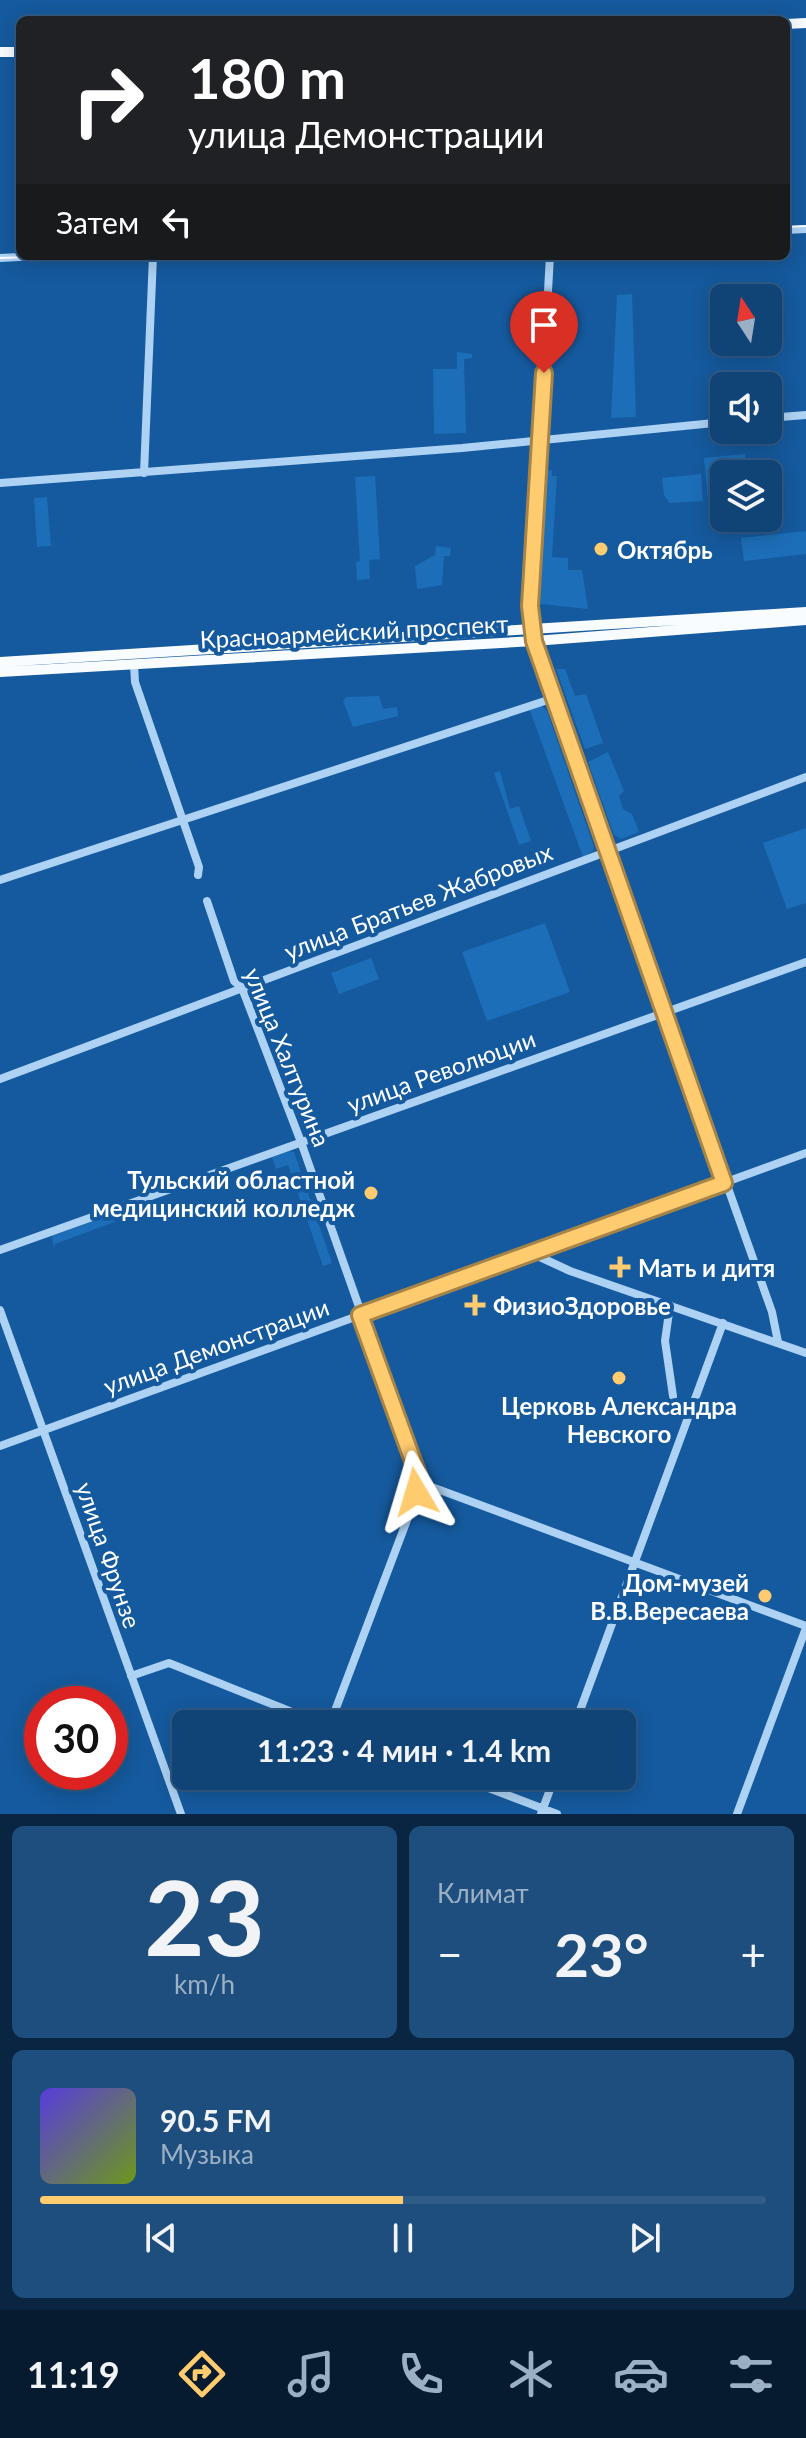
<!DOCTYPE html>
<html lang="ru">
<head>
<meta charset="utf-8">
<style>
  :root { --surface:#104476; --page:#1e4e7e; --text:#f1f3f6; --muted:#9cb0c5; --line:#305c88; --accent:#ffcb6f }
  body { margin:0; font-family:Lato,sans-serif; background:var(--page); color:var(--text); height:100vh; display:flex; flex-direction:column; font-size:30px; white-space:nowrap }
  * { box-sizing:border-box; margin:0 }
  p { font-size:26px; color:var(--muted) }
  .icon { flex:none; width:44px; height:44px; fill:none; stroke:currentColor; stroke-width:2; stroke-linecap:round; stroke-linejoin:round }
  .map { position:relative; height:1814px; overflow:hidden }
  .panel { display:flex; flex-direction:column; gap:12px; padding:12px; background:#092541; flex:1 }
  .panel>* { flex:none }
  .top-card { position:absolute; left:16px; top:16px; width:774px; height:244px; border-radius:12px; box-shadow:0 4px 20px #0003,0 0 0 2px var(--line); background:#202124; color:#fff; overflow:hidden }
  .needle { width:52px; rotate:348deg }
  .buttons { position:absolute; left:710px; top:284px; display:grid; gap:16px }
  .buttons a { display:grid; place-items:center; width:72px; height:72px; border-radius:12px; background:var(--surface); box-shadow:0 4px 20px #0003,0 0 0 2px var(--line); font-size:40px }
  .speed { position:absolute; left:24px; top:1686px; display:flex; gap:16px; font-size:40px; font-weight:700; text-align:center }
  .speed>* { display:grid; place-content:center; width:104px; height:104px; border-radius:50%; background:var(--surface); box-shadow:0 4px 20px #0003,0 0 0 2px var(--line); line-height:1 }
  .speed .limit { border:12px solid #d22; background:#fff; color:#111 }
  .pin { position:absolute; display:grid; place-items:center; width:68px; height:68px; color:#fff; margin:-82px -34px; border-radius:50% 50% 50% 0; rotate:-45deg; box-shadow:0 0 8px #0007 }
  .pin .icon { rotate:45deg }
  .me { position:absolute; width:88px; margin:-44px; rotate:353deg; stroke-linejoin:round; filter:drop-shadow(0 0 6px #0008) }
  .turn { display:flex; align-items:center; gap:28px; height:168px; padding:0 40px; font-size:36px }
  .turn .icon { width:104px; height:104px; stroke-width:2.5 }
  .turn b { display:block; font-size:56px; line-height:68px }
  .then { display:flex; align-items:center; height:76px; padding:0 40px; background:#0003; gap:16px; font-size:30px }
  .big { font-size:60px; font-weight:700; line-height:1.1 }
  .panel .tile { flex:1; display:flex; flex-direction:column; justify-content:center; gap:12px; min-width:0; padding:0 28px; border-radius:12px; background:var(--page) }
  .panel .dial { align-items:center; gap:0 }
  .dial b { font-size:104px; line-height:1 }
  .song { display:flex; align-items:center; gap:24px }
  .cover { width:96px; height:96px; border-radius:12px; background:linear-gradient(135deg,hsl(250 70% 55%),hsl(80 70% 35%)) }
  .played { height:8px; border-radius:4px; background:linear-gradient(90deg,var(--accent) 50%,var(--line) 50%) }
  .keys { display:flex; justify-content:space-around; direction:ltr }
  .heat { display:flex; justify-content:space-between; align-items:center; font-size:44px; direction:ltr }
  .panel .tiles { flex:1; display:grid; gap:12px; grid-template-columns:1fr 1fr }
  .tile:last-child { grid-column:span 2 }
  .trip { position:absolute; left:172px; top:1710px; width:464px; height:80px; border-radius:12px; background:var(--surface); box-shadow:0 4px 20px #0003,0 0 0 2px var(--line); font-weight:700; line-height:80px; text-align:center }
  .tab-bar { display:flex; height:128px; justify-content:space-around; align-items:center; background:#061b2f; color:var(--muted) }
  .tab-bar .icon { width:56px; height:56px }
  .tab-bar .current { color:var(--accent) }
  .tab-bar b { font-size:36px; color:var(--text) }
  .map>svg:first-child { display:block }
  .green { fill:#1d6eb8 }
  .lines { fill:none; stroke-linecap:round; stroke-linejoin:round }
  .minor { stroke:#add2f3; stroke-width:8 }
  .major { stroke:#f9fcff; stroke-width:10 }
  .tram { stroke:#fff; stroke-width:2 }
  .route-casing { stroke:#a68448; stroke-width:20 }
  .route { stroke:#ffcb6f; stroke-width:14 }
  .poi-dot { fill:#ffcb6f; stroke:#155a9e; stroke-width:3 }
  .labels { text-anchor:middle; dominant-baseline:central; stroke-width:8; stroke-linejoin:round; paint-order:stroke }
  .poi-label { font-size:24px; font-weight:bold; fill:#fff; stroke:#155a9e; text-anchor:start }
  .street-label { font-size:24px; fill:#fff; stroke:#155a9e }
</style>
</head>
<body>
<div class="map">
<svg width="806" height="1814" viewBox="0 0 806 1814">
  <rect width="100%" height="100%" fill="#155a9e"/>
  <path class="green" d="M 632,294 L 636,417 L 611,418 L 617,295 Z
    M 457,352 L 472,354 L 472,358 L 464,359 L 466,433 L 434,434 L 433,369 L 457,369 Z
    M 745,454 L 746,474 L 724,474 L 724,499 L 708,500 L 704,458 Z
    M 552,470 L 552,476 L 557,476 L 552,557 L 568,558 L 568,570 L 582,570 L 588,609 L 540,604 L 547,471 Z
    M 701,474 L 703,501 L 669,503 L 664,495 L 662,478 Z
    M 375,476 L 380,559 L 369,560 L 370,579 L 357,580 L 356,562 L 360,561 L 355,477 Z
    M 47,497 L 51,546 L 37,547 L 34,498 Z
    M 806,531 L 806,554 L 744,561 L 741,538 Z
    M 436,546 L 451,548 L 450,556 L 444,556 L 442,585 L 417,589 L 415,566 L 435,555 Z
    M 556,669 L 565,669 L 575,696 L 586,694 L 603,743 L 585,749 Z
    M 379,696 L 383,709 L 397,707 L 398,716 L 353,727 L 343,701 L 346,697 Z
    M 542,706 L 547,711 L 594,847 L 593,851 L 583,857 L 529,708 Z
    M 608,752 L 624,791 L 619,796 L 623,809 L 632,814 L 639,832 L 621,839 L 614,835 L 588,762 Z
    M 500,771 L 510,809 L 519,806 L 531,841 L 519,845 L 494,773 Z
    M 806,828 L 806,903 L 787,909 L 763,843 Z
    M 545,923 L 570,992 L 487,1021 L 462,952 Z
    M 371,958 L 379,979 L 339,994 L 331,973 Z
    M 289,1151 L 294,1152 L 332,1263 L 323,1266 L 288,1165 L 276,1169 L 272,1157 Z
    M 125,1210 L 128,1217 L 55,1244 L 54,1248 L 52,1236 Z"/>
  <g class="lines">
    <path class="minor" d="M 786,230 L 806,229
      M 0,258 L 39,256
      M 768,418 L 806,415
      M 144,473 L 153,256
      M 0,483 L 462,448 L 724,422
      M 532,629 L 530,606 L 550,256
      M 534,641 L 772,1312 L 778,1342
      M 134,664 L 135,682 L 199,867 L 198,875
      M 0,880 L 554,698
      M 207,901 L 234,981 L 242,988 L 301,1142 L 421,1483 L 330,1724
      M 0,1079 L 806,777
      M 0,1250 L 806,962
      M 531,1253 L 570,1271 L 806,1353
      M 670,1305 L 665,1341 L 673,1396
      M 0,1310 L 181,1814
      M 0,1446 L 806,1153
      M 421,1483 L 806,1626
      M 131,1676 L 169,1663 L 322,1724
      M 575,1724 L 723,1323
      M 457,1776 L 557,1814
      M 541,1814 L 555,1776
      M 737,1814 L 806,1628"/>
    <path class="major" d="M 786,24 L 806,23
      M 0,52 L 20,52
      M 0,662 L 806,612
      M 0,672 L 534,641 L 806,620"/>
    <path class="tram" d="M 786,227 L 806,226
      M 0,258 L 62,256"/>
  </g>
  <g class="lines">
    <g class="route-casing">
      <path id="route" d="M 416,1492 L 421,1483 L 360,1315 L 724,1183 L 534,641 L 530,606 L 544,373"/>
    </g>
    <use href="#route" class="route"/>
  </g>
  <g class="poi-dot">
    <circle cx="601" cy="549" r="8"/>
    <circle cx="371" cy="1193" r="8"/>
    <path d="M616 1255h8v8h8v8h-8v8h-8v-8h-8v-8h8z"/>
    <path d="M471 1293h8v8h8v8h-8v8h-8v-8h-8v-8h8z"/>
    <circle cx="619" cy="1378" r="8"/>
    <circle cx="765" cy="1596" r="8"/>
  </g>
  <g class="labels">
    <g class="poi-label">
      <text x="617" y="549">Октябрь</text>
      <text x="355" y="1179" text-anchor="end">Тульский областной<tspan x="355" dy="28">медицинский колледж</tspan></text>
      <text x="638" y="1267">Мать и дитя</text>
      <text x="493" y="1305">ФизиоЗдоровье</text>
      <text x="619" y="1405" text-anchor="middle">Церковь Александра<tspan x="619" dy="28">Невского</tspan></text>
      <text x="749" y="1582" text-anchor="end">Дом-музей<tspan x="749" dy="28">В.В.Вересаева</tspan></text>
    </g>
    <g class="street-label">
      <text transform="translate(354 631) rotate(-3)">Красноармейский проспект</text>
      <text transform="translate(418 901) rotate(-21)">улица Братьев Жабровых</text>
      <text transform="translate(288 1057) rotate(68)">улица Халтурина</text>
      <text transform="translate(441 1071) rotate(-20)">улица Революции</text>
      <text transform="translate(216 1346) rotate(-20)">улица Демонстрации</text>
      <text transform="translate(109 1555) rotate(71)">улица Фрунзе</text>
    </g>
  </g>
</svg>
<div class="buttons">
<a><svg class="needle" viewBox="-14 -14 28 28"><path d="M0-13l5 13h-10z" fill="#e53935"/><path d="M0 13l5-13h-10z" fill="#9cb0c5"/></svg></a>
<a><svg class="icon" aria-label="sound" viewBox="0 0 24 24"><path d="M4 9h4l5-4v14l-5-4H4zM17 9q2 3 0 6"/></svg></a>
<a><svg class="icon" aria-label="layers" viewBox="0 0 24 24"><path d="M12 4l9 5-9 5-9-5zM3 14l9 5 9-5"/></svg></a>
</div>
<div class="speed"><div class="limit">30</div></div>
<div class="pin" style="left:544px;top:373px;background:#d93025"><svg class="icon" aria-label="arrive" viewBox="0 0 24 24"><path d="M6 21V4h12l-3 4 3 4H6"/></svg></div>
<svg class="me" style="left:416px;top:1492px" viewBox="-20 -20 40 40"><path d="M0-17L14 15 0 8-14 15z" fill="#ffcb6f" stroke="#fff" stroke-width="4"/></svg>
<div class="trip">11:23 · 4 мин · 1.4 km</div>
<div class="top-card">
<div class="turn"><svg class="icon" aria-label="right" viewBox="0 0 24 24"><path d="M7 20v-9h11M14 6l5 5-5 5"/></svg><div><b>180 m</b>улица Демонстрации</div></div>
<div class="then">Затем<svg class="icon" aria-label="left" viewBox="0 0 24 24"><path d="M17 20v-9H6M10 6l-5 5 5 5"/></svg></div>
</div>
</div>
<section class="panel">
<div class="tiles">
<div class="tile dial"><b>23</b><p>km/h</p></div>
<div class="tile"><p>Климат</p>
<div class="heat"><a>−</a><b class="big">23°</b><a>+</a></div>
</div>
<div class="tile">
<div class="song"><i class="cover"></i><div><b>90.5 FM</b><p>Музыка</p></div></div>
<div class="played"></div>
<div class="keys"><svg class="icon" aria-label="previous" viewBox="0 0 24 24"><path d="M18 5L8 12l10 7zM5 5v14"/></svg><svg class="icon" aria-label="pause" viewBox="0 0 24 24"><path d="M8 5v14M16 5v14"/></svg><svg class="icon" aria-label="next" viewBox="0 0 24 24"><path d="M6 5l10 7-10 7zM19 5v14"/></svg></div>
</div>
</div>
</section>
<nav class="tab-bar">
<b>11:19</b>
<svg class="icon current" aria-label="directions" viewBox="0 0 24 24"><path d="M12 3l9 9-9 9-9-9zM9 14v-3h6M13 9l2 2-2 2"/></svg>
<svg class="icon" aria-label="music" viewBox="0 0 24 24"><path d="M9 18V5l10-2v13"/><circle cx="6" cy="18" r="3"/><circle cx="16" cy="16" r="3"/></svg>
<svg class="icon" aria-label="phone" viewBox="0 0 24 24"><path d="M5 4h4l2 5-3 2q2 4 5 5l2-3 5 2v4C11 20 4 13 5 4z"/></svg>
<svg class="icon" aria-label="climate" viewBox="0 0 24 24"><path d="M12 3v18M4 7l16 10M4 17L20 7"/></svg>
<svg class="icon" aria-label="car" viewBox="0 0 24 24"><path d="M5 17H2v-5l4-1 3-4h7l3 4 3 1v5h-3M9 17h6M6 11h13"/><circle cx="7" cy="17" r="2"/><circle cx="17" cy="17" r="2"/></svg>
<svg class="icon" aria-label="filters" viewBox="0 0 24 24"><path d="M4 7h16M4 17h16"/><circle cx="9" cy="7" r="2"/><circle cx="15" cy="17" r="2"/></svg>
</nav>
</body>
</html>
